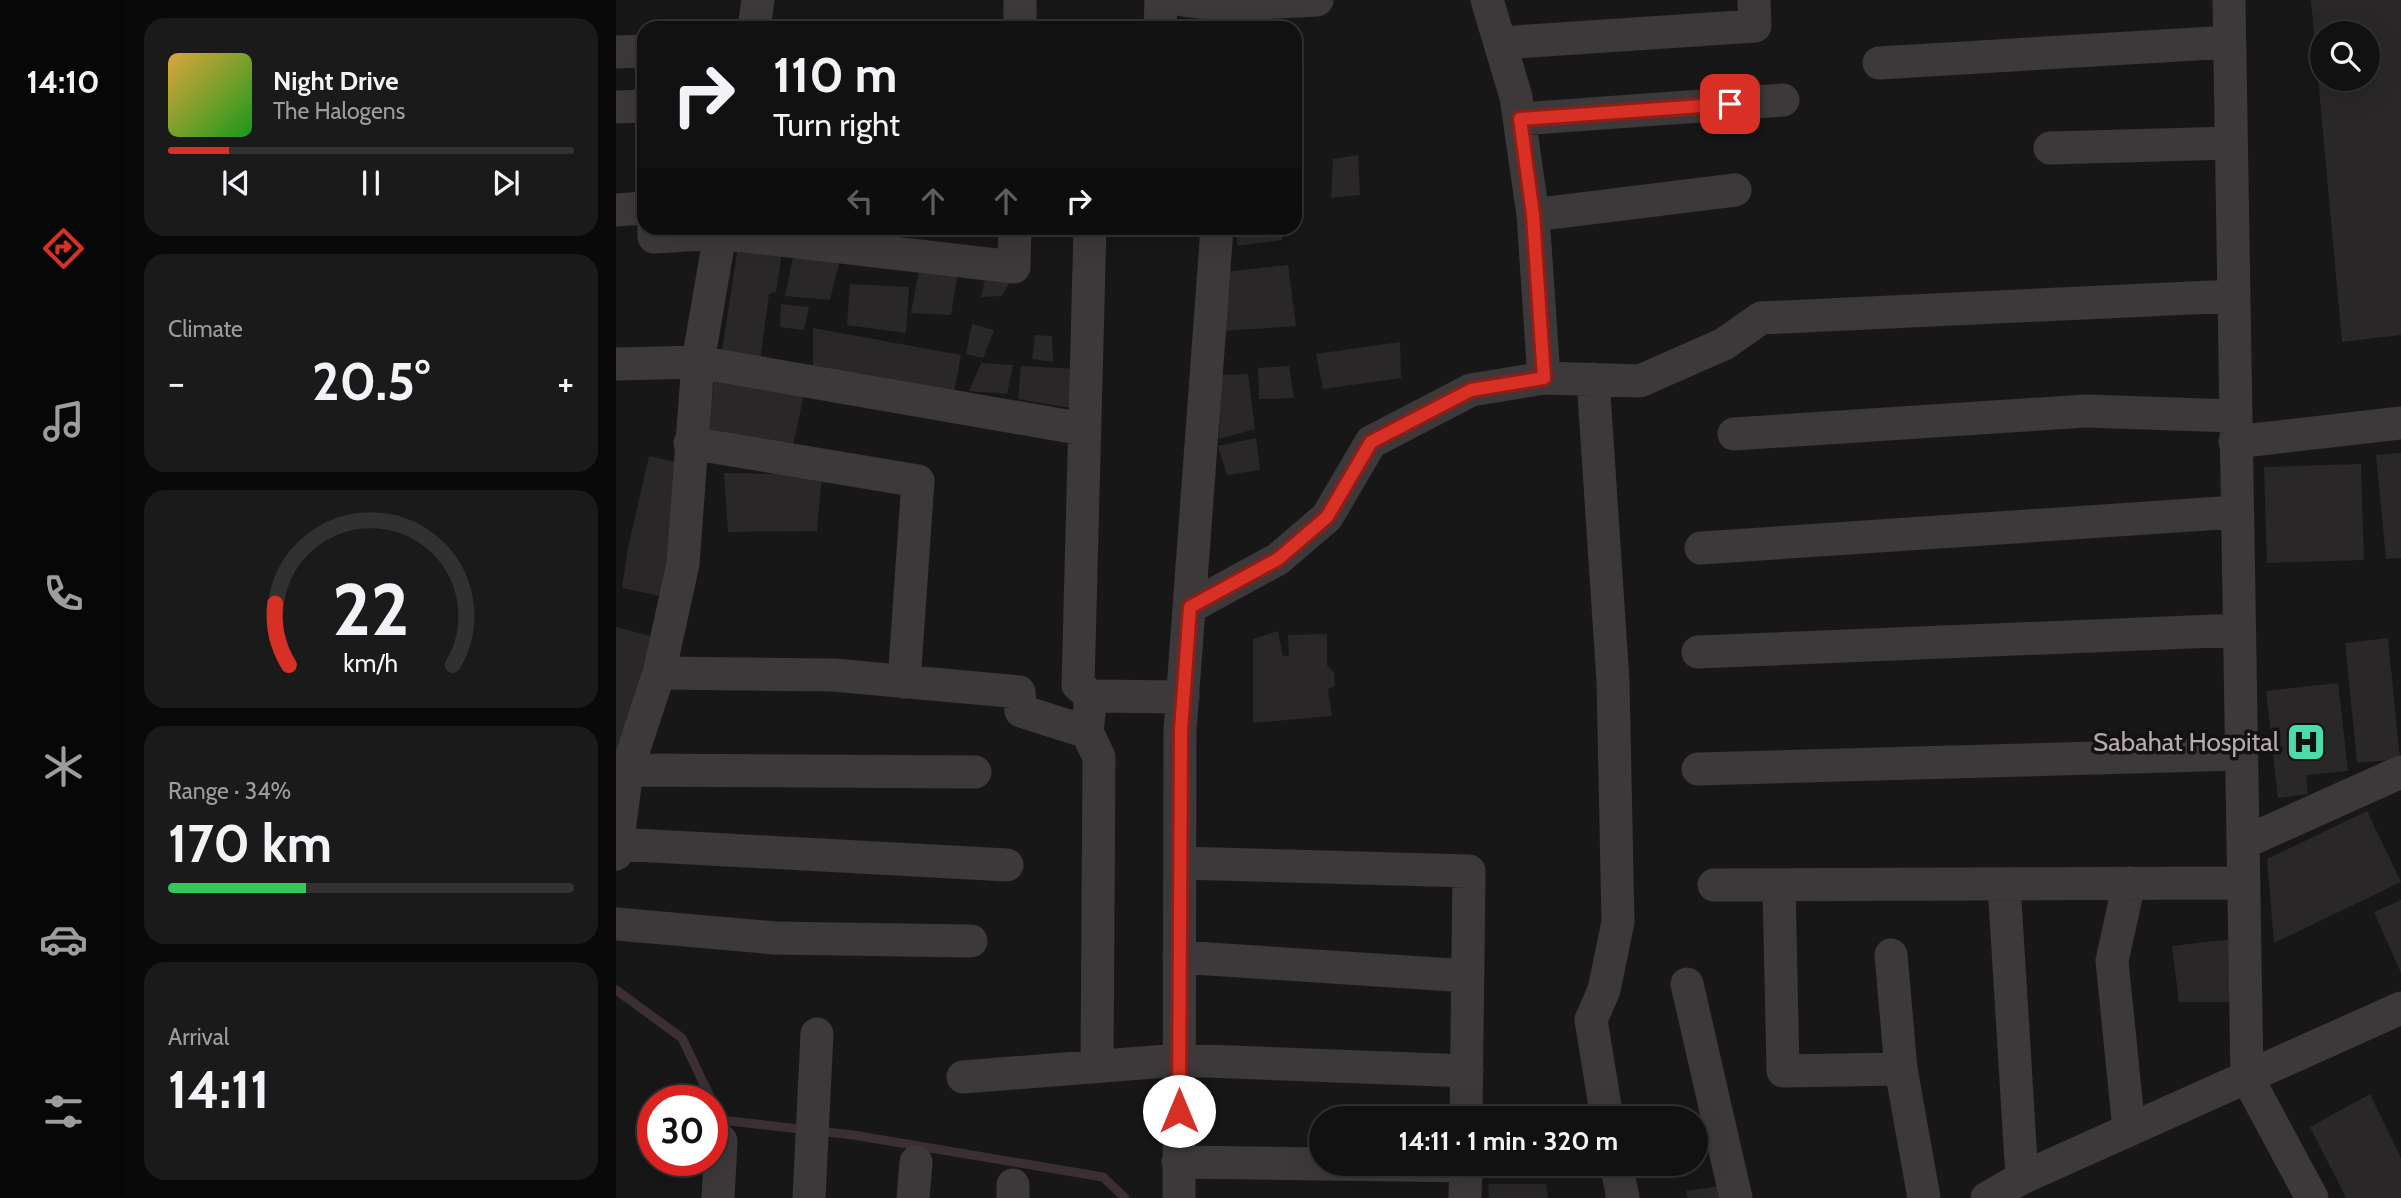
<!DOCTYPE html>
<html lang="en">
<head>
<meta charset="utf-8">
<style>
  :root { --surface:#121111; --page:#1b1a1a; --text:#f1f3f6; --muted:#9c9d9f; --line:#313131; --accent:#d93025 }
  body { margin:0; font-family:Cabin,sans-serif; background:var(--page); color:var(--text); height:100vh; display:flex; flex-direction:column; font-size:26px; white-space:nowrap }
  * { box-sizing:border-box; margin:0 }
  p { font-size:23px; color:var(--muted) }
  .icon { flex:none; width:38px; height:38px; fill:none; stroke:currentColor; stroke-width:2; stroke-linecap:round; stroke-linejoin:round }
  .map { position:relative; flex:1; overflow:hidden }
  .panel { display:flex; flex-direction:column; gap:18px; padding:18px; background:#0a0909; width:490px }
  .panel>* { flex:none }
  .top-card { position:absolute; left:21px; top:21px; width:665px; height:214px; border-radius:21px; box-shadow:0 7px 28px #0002,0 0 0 2px var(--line); background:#121111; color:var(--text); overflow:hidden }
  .tools { position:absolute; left:1694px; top:21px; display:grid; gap:14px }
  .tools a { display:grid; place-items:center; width:70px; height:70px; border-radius:50%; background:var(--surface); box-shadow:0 7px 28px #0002,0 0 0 2px var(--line); font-size:35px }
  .speed { position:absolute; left:21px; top:1085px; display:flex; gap:14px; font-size:35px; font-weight:700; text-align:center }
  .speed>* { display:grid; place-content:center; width:91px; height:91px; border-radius:50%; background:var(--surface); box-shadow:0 7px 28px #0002,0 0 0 2px var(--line); line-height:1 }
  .speed .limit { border:10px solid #d22; background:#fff; color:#111 }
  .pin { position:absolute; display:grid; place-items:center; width:60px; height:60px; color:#fff; margin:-30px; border-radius:14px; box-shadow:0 4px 10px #0006 }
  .me { position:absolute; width:77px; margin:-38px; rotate:0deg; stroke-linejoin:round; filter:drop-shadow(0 0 5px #0008) }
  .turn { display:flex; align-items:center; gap:24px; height:147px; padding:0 21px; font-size:32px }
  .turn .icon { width:91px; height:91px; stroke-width:2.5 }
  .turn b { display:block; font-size:49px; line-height:60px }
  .lanes { display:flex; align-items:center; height:66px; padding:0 21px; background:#0003; justify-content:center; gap:35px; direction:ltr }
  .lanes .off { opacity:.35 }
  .big { font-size:52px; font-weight:700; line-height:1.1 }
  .panel .tile { flex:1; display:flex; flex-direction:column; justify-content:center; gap:10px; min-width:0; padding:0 24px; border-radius:21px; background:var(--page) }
  .panel .dial { align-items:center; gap:0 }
  .dial svg { height:182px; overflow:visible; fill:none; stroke:var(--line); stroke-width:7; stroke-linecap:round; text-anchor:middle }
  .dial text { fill:var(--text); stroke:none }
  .song { display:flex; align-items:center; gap:21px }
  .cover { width:84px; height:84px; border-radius:10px; background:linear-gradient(135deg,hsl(40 70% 55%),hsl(120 70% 35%)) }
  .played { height:7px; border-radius:4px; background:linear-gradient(90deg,var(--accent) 15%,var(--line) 15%) }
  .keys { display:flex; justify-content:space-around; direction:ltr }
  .heat { display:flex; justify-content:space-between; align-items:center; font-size:38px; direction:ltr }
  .charge { height:10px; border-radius:5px; background:linear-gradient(90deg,#34c759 34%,var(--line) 0) }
  .trip { position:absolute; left:693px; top:1106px; width:399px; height:70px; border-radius:35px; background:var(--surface); box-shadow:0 7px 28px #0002,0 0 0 2px var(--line); font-weight:700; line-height:70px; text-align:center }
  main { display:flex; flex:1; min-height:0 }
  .menu { display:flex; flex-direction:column; width:126px; justify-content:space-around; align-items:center; background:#070707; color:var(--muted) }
  .menu .icon { width:49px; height:49px }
  .menu .on { color:var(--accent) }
  .menu b { font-size:32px; color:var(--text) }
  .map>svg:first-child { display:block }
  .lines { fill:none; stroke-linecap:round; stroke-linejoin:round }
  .stream { stroke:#3b2e35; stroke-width:9 }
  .building { fill:#292727; fill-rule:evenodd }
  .minor { stroke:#3d3839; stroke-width:33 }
  .route-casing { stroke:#8d1f18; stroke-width:18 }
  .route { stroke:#d93025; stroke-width:12 }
  .labels { text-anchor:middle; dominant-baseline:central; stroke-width:7; stroke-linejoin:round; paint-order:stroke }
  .poi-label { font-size:26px; fill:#b7aaae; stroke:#131212; text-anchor:end }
</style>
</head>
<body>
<main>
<nav class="menu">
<b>14:10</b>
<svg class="icon on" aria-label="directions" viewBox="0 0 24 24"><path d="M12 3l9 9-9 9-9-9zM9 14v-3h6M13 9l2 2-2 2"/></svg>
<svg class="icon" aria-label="music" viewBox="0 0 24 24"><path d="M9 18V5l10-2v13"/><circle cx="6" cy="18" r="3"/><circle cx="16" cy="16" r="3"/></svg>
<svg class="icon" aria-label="phone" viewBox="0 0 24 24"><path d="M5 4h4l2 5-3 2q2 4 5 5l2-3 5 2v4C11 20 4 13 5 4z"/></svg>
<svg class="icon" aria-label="climate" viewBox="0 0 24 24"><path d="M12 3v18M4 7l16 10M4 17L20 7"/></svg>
<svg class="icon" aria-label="car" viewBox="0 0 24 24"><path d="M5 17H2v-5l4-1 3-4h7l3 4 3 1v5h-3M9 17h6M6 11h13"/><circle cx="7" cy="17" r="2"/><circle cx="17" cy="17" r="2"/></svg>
<svg class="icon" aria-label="filters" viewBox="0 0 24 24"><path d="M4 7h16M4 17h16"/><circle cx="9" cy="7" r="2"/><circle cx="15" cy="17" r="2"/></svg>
</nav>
<section class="panel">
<div class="tile">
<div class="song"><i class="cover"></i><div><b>Night Drive</b><p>The Halogens</p></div></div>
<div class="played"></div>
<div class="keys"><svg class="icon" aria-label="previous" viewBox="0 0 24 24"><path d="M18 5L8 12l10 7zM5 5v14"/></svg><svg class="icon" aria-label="pause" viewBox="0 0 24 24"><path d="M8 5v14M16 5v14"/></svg><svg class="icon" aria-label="next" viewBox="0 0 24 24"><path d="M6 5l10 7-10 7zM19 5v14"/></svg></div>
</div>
<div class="tile"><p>Climate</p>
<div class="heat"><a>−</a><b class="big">20.5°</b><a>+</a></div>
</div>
<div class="tile dial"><svg viewBox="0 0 100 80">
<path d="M14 69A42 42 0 1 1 86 69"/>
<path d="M14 69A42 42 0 0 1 8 42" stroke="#d93025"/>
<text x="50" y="56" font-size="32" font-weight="700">22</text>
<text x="50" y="72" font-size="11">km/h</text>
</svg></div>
<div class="tile"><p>Range · 34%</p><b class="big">170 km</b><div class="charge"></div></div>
<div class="tile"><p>Arrival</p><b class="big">14:11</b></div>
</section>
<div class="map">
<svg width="1785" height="1198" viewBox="0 0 1785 1198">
  <rect width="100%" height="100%" fill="#181717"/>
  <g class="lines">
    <path class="stream" d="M 0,990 L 66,1038 L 96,1101
      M 96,1102 L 105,1120 L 237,1135 L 487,1177 L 509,1198"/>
  </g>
  <path class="building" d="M 1695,0 L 1785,0 L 1785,335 L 1726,342 ZM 1706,33 L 1752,33 L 1752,79 L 1706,79 Z
    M 742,155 L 744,195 L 715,198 L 717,159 Z
    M 619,228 L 666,228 L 666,240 L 622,246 Z
    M 122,247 L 166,253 L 160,292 L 153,294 L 143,369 L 104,363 Z
    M 177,257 L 223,263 L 214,300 L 169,296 Z
    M 304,265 L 342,271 L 335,315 L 295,313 Z
    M 672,265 L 680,326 L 607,331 L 610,272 Z
    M 370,275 L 397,276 L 386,296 L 365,297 Z
    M 234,284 L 293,287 L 290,333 L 231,325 Z
    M 165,304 L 193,307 L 188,330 L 164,327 Z
    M 356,324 L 378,330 L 367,358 L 350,354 Z
    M 197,328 L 345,355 L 337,397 L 197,374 Z
    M 419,335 L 436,336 L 437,362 L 416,359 Z
    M 784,342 L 785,378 L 707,389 L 700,354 Z
    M 365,363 L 397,365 L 391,394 L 353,391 Z
    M 405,366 L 462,369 L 462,409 L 402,399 Z
    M 673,366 L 678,398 L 643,399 L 642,368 Z
    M 99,374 L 188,394 L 175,455 L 92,433 Z
    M 632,374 L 639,429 L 603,439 L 605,375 Z
    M 640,438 L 644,470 L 611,475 L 602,446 Z
    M 1785,453 L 1785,558 L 1770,559 L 1760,455 Z
    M 33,456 L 73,465 L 53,598 L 6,588 L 12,548 Z
    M 1745,464 L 1748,560 L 1651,563 L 1648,467 Z
    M 108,473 L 206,475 L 201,531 L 112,532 Z
    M 0,627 L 42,638 L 0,762 Z
    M 662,631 L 667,656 L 673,656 L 672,635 L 711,634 L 711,665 L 718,673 L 719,686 L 712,689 L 716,716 L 637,723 L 637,639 Z
    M 1772,638 L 1784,759 L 1741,763 L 1729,643 Z
    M 1722,683 L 1732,771 L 1690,775 L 1692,794 L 1662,798 L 1650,691 Z
    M 1751,811 L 1785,882 L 1658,943 L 1651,859 Z
    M 1785,900 L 1785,973 L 1758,912 Z
    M 1616,939 L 1620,1002 L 1563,1002 L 1556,946 Z
    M 1754,1094 L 1785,1158 L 1785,1198 L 1730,1198 L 1694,1127 Z
    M 872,1184 L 930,1184 L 932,1198 L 873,1198 Z
    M 1111,1185 L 1114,1198 L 1072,1198 L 1070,1191 Z"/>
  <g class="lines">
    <path class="minor" d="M 567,0 L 610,5 L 701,0
      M 871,0 L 900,97 L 917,215 L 928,378
      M 1613,0 L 1631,1077 L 1696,1198
      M 138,28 L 142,0
      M 404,28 L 404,0
      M 544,28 L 545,0
      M 884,43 L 1139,26 L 1138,0
      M 0,52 L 28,51
      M 1263,63 L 1613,42
      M 0,107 L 28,106
      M 904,119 L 1167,100
      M 1434,148 L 1615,143
      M 0,210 L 28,208
      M 917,215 L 1119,190
      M 38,228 L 38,237 L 104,233 L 398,267 L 399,228
      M 474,228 L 462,685 L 475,696
      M 0,364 L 82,362 L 467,429
      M 977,379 L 997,681 L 1002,922 L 988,990 L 975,1020 L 991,1118
      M 1118,434 L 1470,411 L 1618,416
      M 1619,442 L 1785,423
      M 74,443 L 302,481 L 288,682
      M 1085,548 L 1620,512
      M 574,607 L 662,559 L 711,517 L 755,442 L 855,390 L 928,378 L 1024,381 L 1108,344 L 1145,318 L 1617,296
      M 1082,652 L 1622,630
      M 43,673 L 218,675 L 403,692 L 405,711 L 471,732 L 475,696 L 567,697
      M 471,732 L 483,757 L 481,1066
      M 1082,769 L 1625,754
      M 11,770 L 359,772
      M 1627,843 L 1785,772
      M 1,844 L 391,865
      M 0,854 L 11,770 L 43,673 L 67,564 L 82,362 L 105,228
      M 564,863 L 853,871 L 850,1118
      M 1388,884 L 1406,1178
      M 1098,885 L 1628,883
      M 1163,885 L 1167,1071 L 1285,1069
      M 0,924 L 159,938 L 355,941
      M 1275,955 L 1285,1069 L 1308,1198
      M 563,957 L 852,976
      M 1071,984 L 1120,1198
      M 347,1077 L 563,1060 L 851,1071
      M 1513,1130 L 1496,961 L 1513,883
      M 562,1162 L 850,1166
      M 1000,1164 L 1007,1198
      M 102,1198 L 105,1141
      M 193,1198 L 201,1034
      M 297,1198 L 300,1162
      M 397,1198 L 397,1185
      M 563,1198 L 564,730 L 601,228
      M 849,1198 L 850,1164
      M 1371,1198 L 1406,1178 L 1785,1008"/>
  </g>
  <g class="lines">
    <g class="route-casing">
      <path id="route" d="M 563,1111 L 565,730 L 574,607 L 662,559 L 711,517 L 755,442 L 855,390 L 928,378 L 917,215 L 904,119 L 1114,104"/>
    </g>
    <use href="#route" class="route"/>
  </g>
  <defs>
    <g id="hospital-square" transform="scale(2.0125)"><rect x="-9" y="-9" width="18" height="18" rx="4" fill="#4adda9" stroke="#131212"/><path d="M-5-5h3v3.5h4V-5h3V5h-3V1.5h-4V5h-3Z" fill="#111"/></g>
  </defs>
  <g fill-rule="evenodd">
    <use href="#hospital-square" x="1690" y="742"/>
  </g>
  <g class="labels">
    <g class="poi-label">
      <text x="1663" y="742">Sabahat Hospital</text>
    </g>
  </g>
</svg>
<div class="tools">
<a><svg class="icon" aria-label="search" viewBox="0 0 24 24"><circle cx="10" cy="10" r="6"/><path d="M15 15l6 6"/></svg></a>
</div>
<div class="speed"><div class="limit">30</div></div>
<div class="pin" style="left:1114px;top:104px;background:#d93025"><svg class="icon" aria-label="arrive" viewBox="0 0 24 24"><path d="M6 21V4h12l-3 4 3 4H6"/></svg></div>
<svg class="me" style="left:563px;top:1111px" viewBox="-20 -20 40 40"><circle r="19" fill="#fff"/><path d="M0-13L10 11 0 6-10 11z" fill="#d93025"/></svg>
<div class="trip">14:11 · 1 min · 320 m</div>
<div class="top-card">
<div class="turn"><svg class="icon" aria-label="right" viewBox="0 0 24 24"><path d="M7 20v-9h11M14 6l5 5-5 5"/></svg><div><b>110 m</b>Turn right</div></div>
<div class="lanes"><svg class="icon off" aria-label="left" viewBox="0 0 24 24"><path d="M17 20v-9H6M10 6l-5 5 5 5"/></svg><svg class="icon off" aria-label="ahead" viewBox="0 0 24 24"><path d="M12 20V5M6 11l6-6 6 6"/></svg><svg class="icon off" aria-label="ahead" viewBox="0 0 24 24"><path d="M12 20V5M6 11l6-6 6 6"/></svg><svg class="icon" aria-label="right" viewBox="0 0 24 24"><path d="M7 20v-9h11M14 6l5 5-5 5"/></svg></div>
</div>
</div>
</main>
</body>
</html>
